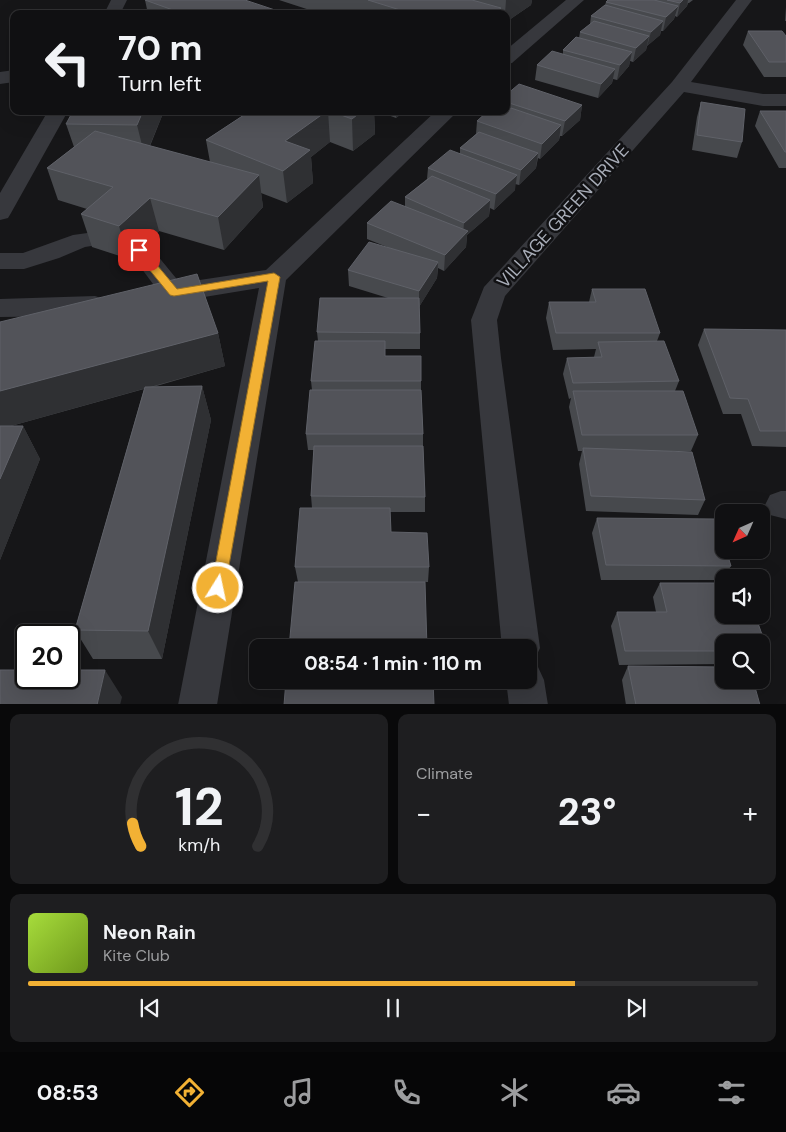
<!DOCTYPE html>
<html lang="en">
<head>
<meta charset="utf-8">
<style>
  :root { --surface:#101012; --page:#1e1e20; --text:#f1f3f6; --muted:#9c9d9f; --line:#303032; --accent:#f2b134 }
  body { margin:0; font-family:"DM Sans",sans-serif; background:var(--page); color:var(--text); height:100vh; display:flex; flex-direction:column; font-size:19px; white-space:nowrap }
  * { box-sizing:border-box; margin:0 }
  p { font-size:16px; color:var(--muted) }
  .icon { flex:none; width:28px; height:28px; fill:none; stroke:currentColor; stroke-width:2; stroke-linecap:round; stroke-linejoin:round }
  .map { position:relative; height:704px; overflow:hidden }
  .sheet { display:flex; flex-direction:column; gap:10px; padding:10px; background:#09090a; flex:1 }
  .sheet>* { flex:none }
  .hud { position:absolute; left:10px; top:10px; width:500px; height:105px; border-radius:10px; box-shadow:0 5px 20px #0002,0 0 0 1px var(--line); background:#101012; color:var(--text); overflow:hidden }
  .needle { width:32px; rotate:225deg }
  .controls { position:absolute; left:715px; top:504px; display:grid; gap:10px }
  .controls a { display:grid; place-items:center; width:55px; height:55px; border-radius:10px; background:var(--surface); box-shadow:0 5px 20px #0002,0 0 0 1px var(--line); font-size:25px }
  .speed { position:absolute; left:15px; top:624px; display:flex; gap:10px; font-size:25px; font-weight:700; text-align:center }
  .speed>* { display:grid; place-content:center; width:65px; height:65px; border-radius:50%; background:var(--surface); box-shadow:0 5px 20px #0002,0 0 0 1px var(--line); line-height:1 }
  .speed .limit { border:2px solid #111; border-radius:8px; background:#fff; color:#111 }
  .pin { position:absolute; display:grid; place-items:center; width:42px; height:42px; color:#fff; margin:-21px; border-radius:10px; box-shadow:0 2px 8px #0006 }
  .me { position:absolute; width:55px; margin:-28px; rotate:10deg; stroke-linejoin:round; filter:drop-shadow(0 0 4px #0008) }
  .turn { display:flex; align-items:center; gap:18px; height:105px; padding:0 25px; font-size:22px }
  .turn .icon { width:65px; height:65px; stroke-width:2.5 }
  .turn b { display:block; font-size:35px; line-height:42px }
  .big { font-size:38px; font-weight:700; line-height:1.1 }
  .sheet .tile { flex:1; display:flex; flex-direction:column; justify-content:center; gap:8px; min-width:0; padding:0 18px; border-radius:10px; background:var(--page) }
  .sheet .dial { align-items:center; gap:0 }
  .dial svg { height:130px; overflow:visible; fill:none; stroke:var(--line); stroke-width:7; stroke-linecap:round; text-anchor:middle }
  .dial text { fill:var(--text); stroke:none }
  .song { display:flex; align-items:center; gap:15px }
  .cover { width:60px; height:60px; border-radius:8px; background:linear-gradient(135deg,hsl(80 70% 55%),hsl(80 70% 35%)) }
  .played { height:5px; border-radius:2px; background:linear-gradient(90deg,var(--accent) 75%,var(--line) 75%) }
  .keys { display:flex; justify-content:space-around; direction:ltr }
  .heat { display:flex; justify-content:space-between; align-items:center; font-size:28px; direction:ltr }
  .sheet .tiles { flex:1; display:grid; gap:10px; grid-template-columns:1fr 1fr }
  .tile:last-child { grid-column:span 2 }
  .trip { position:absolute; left:249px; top:639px; width:288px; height:50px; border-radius:10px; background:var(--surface); box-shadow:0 5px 20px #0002,0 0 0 1px var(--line); font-weight:700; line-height:50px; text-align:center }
  .tab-bar { display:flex; height:80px; justify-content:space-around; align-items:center; background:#060607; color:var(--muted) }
  .tab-bar .icon { width:35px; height:35px }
  .tab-bar .selected { color:var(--accent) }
  .tab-bar b { font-size:22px; color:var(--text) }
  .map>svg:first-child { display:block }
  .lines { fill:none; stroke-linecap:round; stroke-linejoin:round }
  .minor { fill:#37383d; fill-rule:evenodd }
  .wall { fill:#47494d }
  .shaded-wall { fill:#2f3033 }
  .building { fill:#525359; stroke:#5f6168 }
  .route { fill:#f2b134; stroke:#9d7322 }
  .labels { text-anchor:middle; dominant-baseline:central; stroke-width:5; stroke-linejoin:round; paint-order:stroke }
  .street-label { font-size:18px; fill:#a8adb8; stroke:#111113 }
</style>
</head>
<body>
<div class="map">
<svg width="786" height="705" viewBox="0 0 786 705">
  <rect width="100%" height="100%" fill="#161618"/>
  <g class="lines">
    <path class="minor" d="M 111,0 L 127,0 L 120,14 L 104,14 Z
      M 566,0 L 584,0 L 512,63 L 506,64 L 506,50 Z
      M 736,0 L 752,0 L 691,82 L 763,94 L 786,94 L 786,106 L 763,106 L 684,92 L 505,296 L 497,320 L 501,358 L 540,648 L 534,661 L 529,663 L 538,667 L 544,680 L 548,705 L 509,705 L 506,680 L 528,680 L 528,648 L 502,648 L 471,320 L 484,287 L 672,82 Z
      M 14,70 L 14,82 L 0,84 L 0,72 Z
      M 48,111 L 68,111 L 11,213 L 8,218 L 0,220 L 0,193 Z
      M 436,111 L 458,111 L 286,280 L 217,705 L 178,705 L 259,288 L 174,302 L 165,303 L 156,300 L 152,294 L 156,288 L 127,249 L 130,244 L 139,241 L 148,244 L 180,283 L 266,270 Z
      M 102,231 L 110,233 L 114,238 L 110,243 L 85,247 L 59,258 L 24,269 L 0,269 L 0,253 L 23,253 L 73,235 Z
      M 95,296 L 104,299 L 108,305 L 104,311 L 80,316 L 0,317 L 0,299 Z
      M 781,491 L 786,491 L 786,519 L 770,515 L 765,505 L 770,495 Z"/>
  </g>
  <path class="wall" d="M 145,0 L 287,14 L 148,14 Z
    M 279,0 L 532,0 L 531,5 L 506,22 L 506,14 L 322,14 Z
    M 608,0 L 693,0 L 689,3 L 688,3 L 687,6 L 677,17 L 675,16 L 674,19 L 663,31 L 661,31 L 660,35 L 647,46 L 646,50 L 633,62 L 630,61 L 629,66 L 617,80 L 613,79 L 612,83 L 598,98 L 535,80 L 537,65 L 563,54 L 563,50 L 579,38 L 580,32 L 590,24 L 591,16 L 605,5 L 606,2 Z
    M 786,7 L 786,21 L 785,21 Z
    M 748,31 L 786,36 L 786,77 L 764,77 L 743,45 Z
    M 506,95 L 582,105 L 580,120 L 562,136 L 560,136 L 559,140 L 540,159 L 538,158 L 536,168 L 519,185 L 515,184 L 515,190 L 494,210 L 490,208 L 489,216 L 467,235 L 466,247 L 444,271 L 438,268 L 437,278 L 419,307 L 420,333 L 420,349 L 385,349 L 385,356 L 421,381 L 421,390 L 423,434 L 423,446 L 425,497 L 425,512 L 390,512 L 391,532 L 429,567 L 428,582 L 298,582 L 295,567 L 312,508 L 311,496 L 314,450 L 308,450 L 306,434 L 312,390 L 311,381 L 318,341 L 317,332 L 388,298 L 349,286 L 348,270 L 392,249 L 367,239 L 367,223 L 405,206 L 405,197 L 427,179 L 428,168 L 460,154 L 460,148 L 476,134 L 477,121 L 488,111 L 506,111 Z
    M 701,102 L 742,142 L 737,158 L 692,150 L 697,117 Z
    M 164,111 L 150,146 L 210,162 L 206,140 L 250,111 L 374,111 L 375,134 L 353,151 L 330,142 L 311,157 L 313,183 L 287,203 L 261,193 L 263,207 L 224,250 L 159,231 L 129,259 L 92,247 L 81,214 L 87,209 L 58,200 L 47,168 L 74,147 L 66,124 Z
    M 377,111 L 405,111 L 396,118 Z
    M 760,111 L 786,111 L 786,168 L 779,168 L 755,126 Z
    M 592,289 L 660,333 L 657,341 L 679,381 L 675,391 L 698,435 L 691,451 L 672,451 L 705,500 L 698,515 L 586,511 L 579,464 L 582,451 L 578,451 L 569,407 L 571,398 L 569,399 L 563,374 L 567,358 L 594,357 L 596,349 L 553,350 L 546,318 L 549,302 L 589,302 Z
    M 0,322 L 218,333 L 225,366 L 153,387 L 202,386 L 211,420 L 162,659 L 93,659 L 75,630 L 144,389 L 11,426 L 23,426 L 40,459 L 0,560 Z
    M 704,329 L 786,330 L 786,447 L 752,446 L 741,414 L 723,414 L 698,345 Z
    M 597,518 L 731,566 L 722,580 L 601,580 L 592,533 Z
    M 660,583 L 724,583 L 724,615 L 755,615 L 768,651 L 761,659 L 761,642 L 724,642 L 724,664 L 619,665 L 611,626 L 617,612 L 656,612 L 653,597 Z
    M 628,666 L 760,705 L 626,705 L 622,680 Z"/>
  <path class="shaded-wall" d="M 506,0 L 532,0 L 531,5 L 506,22 L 506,14 L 505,14 Z
    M 683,0 L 688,0 L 687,6 L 677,17 L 680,3 Z
    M 678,6 L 674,19 L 663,31 L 666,17 Z
    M 501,8 L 500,14 L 493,14 Z
    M 663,21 L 660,35 L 647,46 L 651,32 Z
    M 649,36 L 646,50 L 633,62 L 636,48 Z
    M 632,52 L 629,66 L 617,80 L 620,65 Z
    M 615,69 L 612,83 L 598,98 L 601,84 Z
    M 582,105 L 580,120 L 562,136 L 565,121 Z
    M 143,111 L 164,111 L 145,157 L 137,125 Z
    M 327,111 L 328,111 L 330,142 L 311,157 L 313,183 L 287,203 L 283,171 L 285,141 Z
    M 362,111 L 374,111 L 375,134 L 353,151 L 352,119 Z
    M 396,111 L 405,111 L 396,118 Z
    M 561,125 L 559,140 L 540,159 L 542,144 Z
    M 538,153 L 536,168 L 519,185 L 521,170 Z
    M 259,175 L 263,207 L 224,250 L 218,217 Z
    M 517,175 L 515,190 L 494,210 L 496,194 Z
    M 150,198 L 159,231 L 129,259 L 119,226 Z
    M 490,200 L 489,216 L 467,235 L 466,247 L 444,271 L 445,255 L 463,235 L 464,223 Z
    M 438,262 L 437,278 L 419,307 L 419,291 Z
    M 218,333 L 225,366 L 0,429 L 0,391 Z
    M 202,386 L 211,420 L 162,659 L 148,631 Z
    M 23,426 L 40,459 L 0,560 L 0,479 Z
    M 105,670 L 122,697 L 120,705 L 97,705 Z"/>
  <path class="building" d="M 145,0 L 245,0 L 287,14 L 184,14 Z
    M 368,0 L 472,0 L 501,8 L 493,14 L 413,14 Z
    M 608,0 L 654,0 L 678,6 L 666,17 L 606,2 Z
    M 667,0 L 683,0 L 680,3 Z
    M 605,5 L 663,21 L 651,32 L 591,16 Z
    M 594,21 L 649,36 L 636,48 L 580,32 Z
    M 748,31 L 782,31 L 786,36 L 786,62 L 769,62 Z
    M 576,37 L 632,52 L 620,65 L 563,50 Z
    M 552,51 L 615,69 L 601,84 L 537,65 Z
    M 519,84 L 582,105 L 565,121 L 506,102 L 506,95 Z
    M 701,102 L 745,109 L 742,142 L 697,135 Z
    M 511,108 L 561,125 L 542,144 L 477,121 L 488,111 L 502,111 L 506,113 Z
    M 73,111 L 143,111 L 137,125 L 66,124 Z
    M 250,111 L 327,111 L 285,141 L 310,150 L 283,171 L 206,140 Z
    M 330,111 L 362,111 L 352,119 Z
    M 760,111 L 786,111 L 786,152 L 785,152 Z
    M 95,131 L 259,175 L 218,217 L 150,198 L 119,226 L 81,214 L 113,187 L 47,168 Z
    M 479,132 L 538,153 L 521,170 L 460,148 Z
    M 450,150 L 517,175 L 496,194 L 428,168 Z
    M 432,176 L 490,200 L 464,223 L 405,197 Z
    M 391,201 L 468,231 L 445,255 L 367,223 Z
    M 369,242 L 438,262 L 419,291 L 348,270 Z
    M 197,274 L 218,333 L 0,391 L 0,322 Z
    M 592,289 L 645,289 L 660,333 L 556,333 L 549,302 L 596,302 Z
    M 320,298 L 419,298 L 420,333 L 317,332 Z
    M 704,329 L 786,330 L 786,431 L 760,431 L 748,399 L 730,398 Z
    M 315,341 L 385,341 L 385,356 L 421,356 L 421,381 L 311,381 Z
    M 664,341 L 679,381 L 573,383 L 567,358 L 602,357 L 598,342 Z
    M 202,386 L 148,631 L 75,630 L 145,387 Z
    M 310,390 L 421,390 L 423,434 L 306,434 Z
    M 573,391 L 683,391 L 698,435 L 582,435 Z
    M 0,426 L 23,426 L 0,479 Z
    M 314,446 L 423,446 L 425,497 L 311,496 Z
    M 583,448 L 692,452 L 705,500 L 591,496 Z
    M 300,508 L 390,508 L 391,532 L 427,533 L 429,567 L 295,567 Z
    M 597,518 L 716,519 L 724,544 L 724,550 L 726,550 L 731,566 L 606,565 Z
    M 295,582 L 425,582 L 427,648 L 289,648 Z
    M 660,583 L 724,583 L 724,615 L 755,615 L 768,651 L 761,651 L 761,642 L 724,642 L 724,651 L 625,651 L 617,612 L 667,612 Z
    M 628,666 L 724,667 L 724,680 L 753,680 L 760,705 L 636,705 Z
    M 0,670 L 26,670 L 26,678 L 69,678 L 69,670 L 105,670 L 97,705 L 0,705 Z
    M 286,680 L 433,680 L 434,705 L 284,705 Z"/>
  <path class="route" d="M 139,246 L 142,247 L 177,289 L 274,273 L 280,277 L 225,588 L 223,593 L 218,595 L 213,593 L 211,588 L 268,281 L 174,296 L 170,295 L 135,252 L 135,247 Z"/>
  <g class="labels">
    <g class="street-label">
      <text transform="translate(563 216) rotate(-48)">VILLAGE GREEN DRIVE</text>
    </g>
  </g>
</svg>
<div class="controls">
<a><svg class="needle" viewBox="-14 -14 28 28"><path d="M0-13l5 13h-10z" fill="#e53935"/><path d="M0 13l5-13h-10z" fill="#9c9d9f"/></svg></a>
<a><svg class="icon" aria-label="sound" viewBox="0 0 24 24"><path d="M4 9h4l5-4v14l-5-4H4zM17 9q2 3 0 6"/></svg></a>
<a><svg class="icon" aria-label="search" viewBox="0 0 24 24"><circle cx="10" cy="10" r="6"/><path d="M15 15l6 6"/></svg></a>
</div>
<div class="speed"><div class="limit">20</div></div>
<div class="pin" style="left:139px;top:250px;background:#d93025"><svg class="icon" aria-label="arrive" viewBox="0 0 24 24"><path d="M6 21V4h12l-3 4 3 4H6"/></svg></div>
<svg class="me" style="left:218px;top:588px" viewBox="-20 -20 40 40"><circle r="17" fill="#f2b134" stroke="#fff" stroke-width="3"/><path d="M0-11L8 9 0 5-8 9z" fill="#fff"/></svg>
<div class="trip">08:54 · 1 min · 110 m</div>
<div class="hud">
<div class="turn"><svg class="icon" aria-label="left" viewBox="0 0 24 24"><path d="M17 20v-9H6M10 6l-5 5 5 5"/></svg><div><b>70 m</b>Turn left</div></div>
</div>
</div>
<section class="sheet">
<div class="tiles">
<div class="tile dial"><svg viewBox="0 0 100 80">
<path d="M14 69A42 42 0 1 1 86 69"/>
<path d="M14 69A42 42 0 0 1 9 55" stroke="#f2b134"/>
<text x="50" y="56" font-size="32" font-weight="700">12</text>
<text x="50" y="72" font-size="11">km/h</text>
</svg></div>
<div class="tile"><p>Climate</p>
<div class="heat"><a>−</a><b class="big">23°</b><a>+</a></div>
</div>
<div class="tile">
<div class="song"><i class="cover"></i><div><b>Neon Rain</b><p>Kite Club</p></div></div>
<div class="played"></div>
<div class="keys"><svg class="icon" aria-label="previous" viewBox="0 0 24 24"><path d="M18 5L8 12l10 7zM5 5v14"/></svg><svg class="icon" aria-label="pause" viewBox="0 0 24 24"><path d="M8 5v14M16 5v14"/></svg><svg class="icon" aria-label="next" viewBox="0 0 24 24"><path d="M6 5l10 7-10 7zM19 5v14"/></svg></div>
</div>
</div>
</section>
<nav class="tab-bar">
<b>08:53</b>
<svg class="icon selected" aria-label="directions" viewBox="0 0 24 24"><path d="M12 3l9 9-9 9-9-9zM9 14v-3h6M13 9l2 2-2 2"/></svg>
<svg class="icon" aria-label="music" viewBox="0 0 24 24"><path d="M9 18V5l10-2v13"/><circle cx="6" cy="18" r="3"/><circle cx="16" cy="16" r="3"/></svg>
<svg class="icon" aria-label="phone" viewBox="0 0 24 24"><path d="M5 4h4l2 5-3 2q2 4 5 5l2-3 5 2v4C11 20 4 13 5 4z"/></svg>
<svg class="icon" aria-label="climate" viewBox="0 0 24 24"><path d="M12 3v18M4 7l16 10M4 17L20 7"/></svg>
<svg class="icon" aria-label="car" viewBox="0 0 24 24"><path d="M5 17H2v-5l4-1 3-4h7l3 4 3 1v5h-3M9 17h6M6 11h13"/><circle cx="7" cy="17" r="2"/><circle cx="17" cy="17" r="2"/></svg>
<svg class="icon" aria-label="filters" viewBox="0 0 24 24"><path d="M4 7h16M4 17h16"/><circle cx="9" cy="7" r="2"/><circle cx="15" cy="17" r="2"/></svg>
</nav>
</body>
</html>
